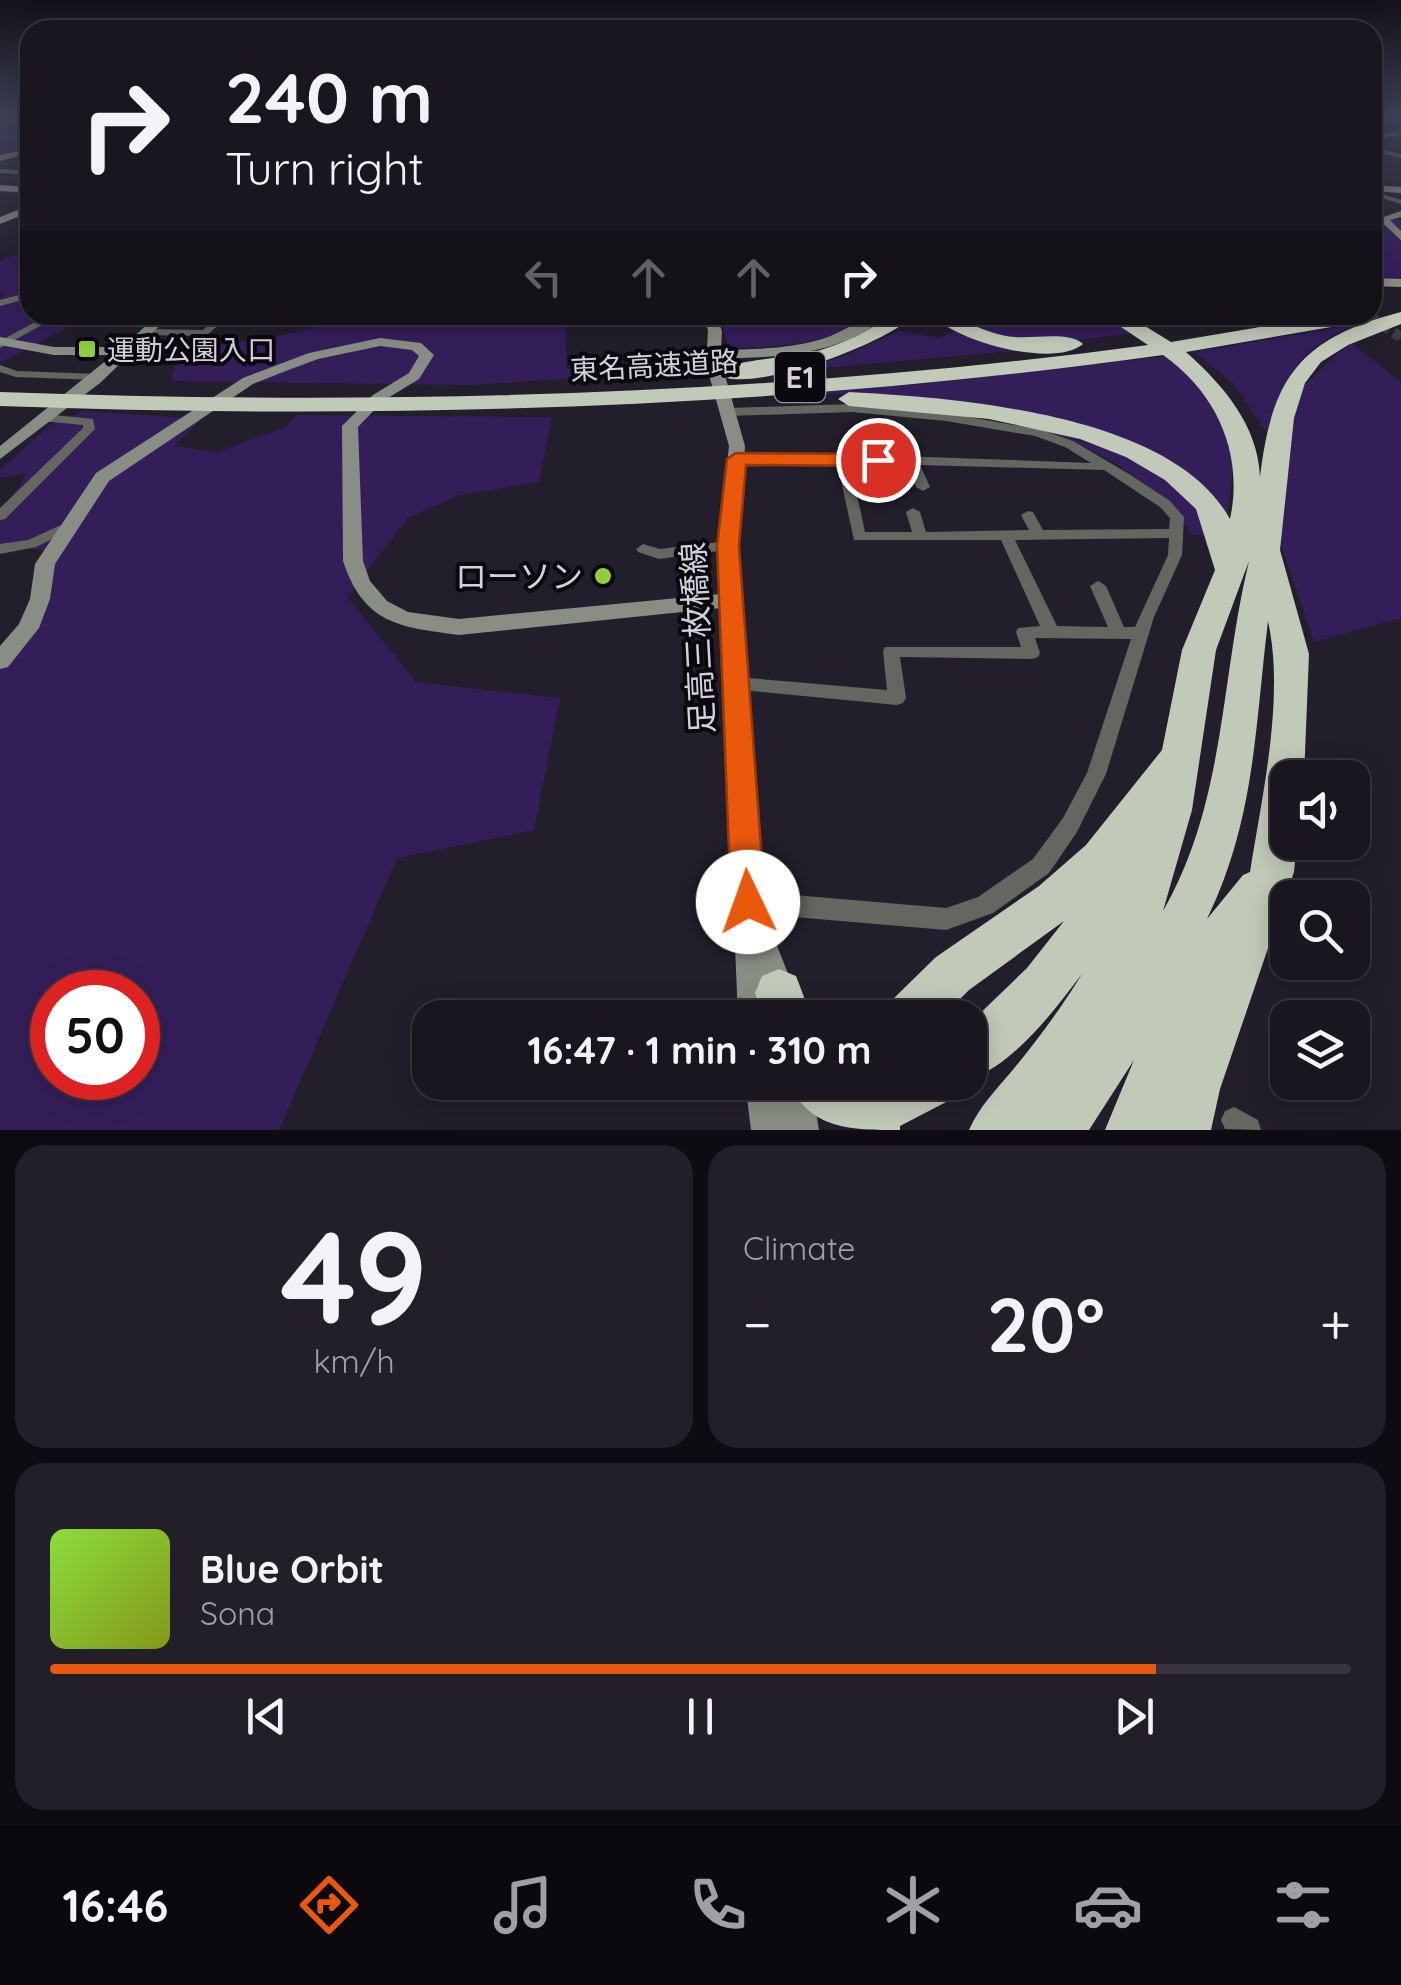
<!DOCTYPE html>
<html lang="en">
<head>
<meta charset="utf-8">
<style>
  :root { --surface:#1a1620; --page:#231f29; --text:#f1f3f6; --muted:#9f9fa5; --line:#38353e; --accent:#ea580c }
  body { margin:0; font-family:Quicksand,"Noto Sans JP",sans-serif; background:var(--page); color:var(--text); height:100vh; display:flex; flex-direction:column; font-size:38px; white-space:nowrap }
  * { box-sizing:border-box; margin:0 }
  p { font-size:32px; color:var(--muted) }
  .icon { flex:none; width:55px; height:55px; fill:none; stroke:currentColor; stroke-width:2; stroke-linecap:round; stroke-linejoin:round }
  .map { position:relative; height:1130px; overflow:hidden }
  .details { display:flex; flex-direction:column; gap:15px; padding:15px; background:#0e0c12; flex:1 }
  .details>* { flex:none }
  .top-card { position:absolute; left:20px; top:20px; width:1362px; height:305px; border-radius:30px; box-shadow:0 5px 25px #0003,0 0 0 2px var(--line); background:#1a1620; color:var(--text); overflow:hidden }
  .buttons { position:absolute; left:1270px; top:760px; display:grid; gap:20px }
  .buttons a { display:grid; place-items:center; width:100px; height:100px; border-radius:20px; background:var(--surface); box-shadow:0 5px 25px #0003,0 0 0 2px var(--line); font-size:50px }
  .speed { position:absolute; left:30px; top:970px; display:flex; gap:20px; font-size:50px; font-weight:700; text-align:center }
  .speed>* { display:grid; place-content:center; width:130px; height:130px; border-radius:50%; background:var(--surface); box-shadow:0 5px 25px #0003,0 0 0 2px var(--line); line-height:1 }
  .speed .limit { border:15px solid #d22; background:#fff; color:#111 }
  .pin { position:absolute; display:grid; place-items:center; width:85px; height:85px; color:#fff; margin:-42px; border:5px solid #fff; border-radius:50%; box-shadow:0 2px 10px #0007 }
  .me { position:absolute; width:110px; margin:-55px; rotate:357deg; stroke-linejoin:round; filter:drop-shadow(0 0 8px #0008) }
  .turn { display:flex; align-items:center; gap:35px; height:210px; padding:0 40px; font-size:45px }
  .turn .icon { width:130px; height:130px; stroke-width:2.5 }
  .turn b { display:block; font-size:70px; line-height:85px }
  .lanes { display:flex; align-items:center; height:95px; padding:0 40px; background:#0003; justify-content:center; gap:50px; direction:ltr }
  .lanes .off { opacity:.35 }
  .big { font-size:75px; font-weight:700; line-height:1.1 }
  .details .tile { flex:1; display:flex; flex-direction:column; justify-content:center; gap:15px; min-width:0; padding:0 35px; border-radius:30px; background:var(--page) }
  .details .dial { align-items:center; gap:0 }
  .dial b { font-size:130px; line-height:1 }
  .song { display:flex; align-items:center; gap:30px }
  .cover { width:120px; height:120px; border-radius:15px; background:linear-gradient(135deg,hsl(90 70% 55%),hsl(70 70% 35%)) }
  .played { height:10px; border-radius:5px; background:linear-gradient(90deg,var(--accent) 85%,var(--line) 85%) }
  .keys { display:flex; justify-content:space-around; direction:ltr }
  .heat { display:flex; justify-content:space-between; align-items:center; font-size:55px; direction:ltr }
  .details .tiles { flex:1; display:grid; gap:15px; grid-template-columns:1fr 1fr }
  .tile:last-child { grid-column:span 2 }
  .trip { position:absolute; left:412px; top:1000px; width:575px; height:100px; border-radius:30px; background:var(--surface); box-shadow:0 5px 25px #0003,0 0 0 2px var(--line); font-weight:700; line-height:100px; text-align:center }
  .menu { display:flex; height:160px; justify-content:space-around; align-items:center; background:#0a090d; color:var(--muted) }
  .menu .icon { width:70px; height:70px }
  .menu .on { color:var(--accent) }
  .menu b { font-size:45px; color:var(--text) }
  .map>svg:first-child { display:block }
  .green { fill:#341e5a; fill-rule:evenodd }
  .lines { fill:none; stroke-linecap:round; stroke-linejoin:round }
  .river { fill:#170036; fill-rule:evenodd }
  .street-tunnel { stroke:#3d3945; stroke-width:11; stroke-dasharray:11 5; stroke-linecap:butt }
  .street { fill:#636760; fill-rule:evenodd }
  .secondary { fill:#898e84; fill-rule:evenodd }
  .highway { fill:#c1c9b9; fill-rule:evenodd }
  .route { fill:#ea580c; stroke:#983908; stroke-width:2.5 }
  .poi-dot { fill:#93cc3d; stroke:#0b090f; stroke-width:4 }
  .labels { text-anchor:middle; dominant-baseline:central; stroke-width:8; stroke-linejoin:round; paint-order:stroke }
  .far-poi-label { font-size:28px; fill:#d3d1da; stroke:#0b090f; text-anchor:start }
  .far-street-label { font-size:28px; fill:#d3d1da; stroke:#0b090f }
  .shield { fill:#0b090f; stroke:#97959d; stroke-width:2.5 }
  .shield-label { font-size:30px; font-weight:bold; fill:#d3d1da }
  .poi-label { font-size:32px; fill:#d3d1da; stroke:#0b090f; text-anchor:end }
  .street-label { font-size:32px; fill:#d3d1da; stroke:#0b090f }
</style>
</head>
<body>
<div class="map">
<svg width="1401" height="1130" viewBox="0 0 1401 1130">
  <rect width="100%" height="100%" fill="#221e2b"/>
  <path class="green" d="M 0,116 L 30,116 L 30,148 L 0,155 Z
    M 1372,211 L 1401,220 L 1401,284 L 1373,290 Z
    M 30,247 L 30,315 L 92,315 L 0,363 L 0,297 L 5,295 L 0,293 L 0,261 Z
    M 354,315 L 627,315 L 565,321 L 567,369 L 695,360 L 699,371 L 468,385 L 171,381 L 176,359 L 208,347 L 299,332 Z
    M 720,315 L 842,315 L 854,327 C 812,345 773,348 728,348 Z
    M 953,315 L 1104,315 L 1133,333 C 1085,340 990,353 953,315 Z
    M 1359,324 C 1299,347 1285,374 1267,433 L 1235,385 L 1194,352 Z
    M 899,331 L 940,338 L 954,331 L 1045,348 L 798,370 L 841,357 Z
    M 1350,342 L 1401,382 L 1401,618 L 1314,642 L 1269,509 L 1298,391 Z
    M 1169,356 C 1224,413 1242,434 1227,517 L 1140,451 L 883,396 L 799,393 L 921,384 Z
    M 83,411 L 202,419 L 174,446 L 217,452 L 284,428 L 297,415 L 552,417 L 539,482 L 460,495 L 408,518 L 347,597 L 416,682 L 560,698 L 534,830 L 397,858 L 279,1130 L 0,1130 L 0,667 L 53,551 L 0,546 L 0,516 L 27,473 L 0,478 L 0,470 L 51,424 ZM 52,992 L 138,992 L 138,1078 L 52,1078 Z
    M 1047,430 L 1143,461 L 1198,504 L 1205,535 L 1191,535 C 1162,484 1100,452 1047,430 Z"/>
  <g class="lines">
    <path class="river" d="M 7,116 L 26,116 L 0,124 L 0,118 Z"/>
    <path class="street-tunnel" d="M 1367,315 L 1401,337"/>
    <path class="street" d="M 1401,131 L 1401,135 L 1372,140 L 1372,136 Z
      M 1372,147 L 1401,154 L 1401,158 L 1372,151 Z
      M 0,169 L 30,171 L 30,175 L 0,173 Z
      M 1372,191 L 1401,200 L 1401,204 L 1372,195 Z
      M 30,292 L 30,298 L 0,306 L 0,300 Z
      M 48,315 L 60,315 L 0,348 L 0,341 Z
      M 218,318 L 223,321 L 206,336 L 145,335 L 140,332 L 145,329 L 203,330 Z
      M 0,365 L 17,371 L 98,374 L 104,377 L 98,380 L 16,377 L 0,372 Z
      M 852,404 L 946,413 L 1042,430 L 1073,441 L 1129,474 L 1170,501 L 1184,517 L 1182,555 L 1154,617 L 1106,774 L 1077,832 L 1049,873 L 993,913 L 946,930 L 748,913 L 740,910 L 737,902 L 740,894 L 748,891 L 946,908 L 978,897 L 1033,859 L 1063,818 L 1087,773 L 1131,639 L 1035,638 L 1040,653 L 1038,657 L 1032,659 L 900,657 L 906,698 L 903,703 L 897,705 L 731,689 L 728,684 L 731,679 L 737,677 L 887,690 L 883,651 L 885,647 L 1021,647 L 1016,632 L 1018,628 L 1040,626 L 1001,540 L 854,540 L 837,462 L 737,463 L 731,459 L 737,455 L 843,454 L 1091,463 L 1065,447 L 1035,436 L 946,421 L 852,412 L 729,416 L 723,412 L 729,408 ZM 850,462 L 907,464 L 916,487 L 923,491 L 930,487 L 920,465 L 1104,470 L 1160,507 L 1170,518 L 1169,529 L 1043,530 L 1033,512 L 1028,511 L 1021,515 L 1029,530 L 926,532 L 920,512 L 913,508 L 906,512 L 912,532 L 865,532 ZM 1169,538 L 1168,555 L 1135,627 L 1124,627 L 1106,586 L 1098,581 L 1090,586 L 1108,627 L 1057,626 L 1015,540 Z
      M 45,414 L 93,419 L 95,429 L 5,519 L 0,520 L 0,508 L 83,428 L 83,425 L 41,421 L 41,415 Z
      M 70,521 L 75,522 L 77,525 L 75,528 L 36,547 L 0,554 L 0,544 L 28,540 Z
      M 728,541 L 733,543 L 735,546 L 733,549 L 659,559 L 638,552 L 636,549 L 643,544 L 660,549 Z
      M 1234,1107 L 1258,1120 L 1261,1130 L 1225,1129 L 1221,1120 L 1225,1111 Z"/>
    <path class="secondary" d="M 30,149 L 30,153 L 0,161 L 0,155 Z
      M 0,185 L 30,187 L 30,193 L 0,191 Z
      M 1372,185 L 1401,187 L 1401,193 L 1372,191 Z
      M 30,205 L 30,212 L 0,224 L 0,217 Z
      M 1401,211 L 1401,217 L 1390,220 L 1401,231 L 1401,240 L 1378,219 Z
      M 1372,278 L 1401,279 L 1401,287 L 1372,286 Z
      M 157,315 L 171,315 L 100,383 L 0,459 L 0,446 L 113,355 L 54,355 L 0,345 L 0,337 L 54,347 L 123,347 Z
      M 704,315 L 716,315 L 722,331 L 721,350 C 755,349 790,349 822,339 C 845,332 864,315 887,315 C 844,355 776,358 720,358 L 745,446 L 738,546 L 763,910 L 796,994 L 791,1005 L 780,1010 L 770,1006 L 770,1018 L 738,1018 L 721,608 L 459,635 C 399,627 364,624 343,561 L 342,426 L 373,395 L 409,373 L 419,356 L 412,350 L 380,346 L 318,359 L 283,372 L 253,384 L 109,481 L 55,564 L 50,599 L 39,628 L 8,667 L 0,669 L 0,646 L 19,624 L 30,599 L 35,564 L 96,473 L 243,378 L 309,353 L 380,338 L 421,343 L 434,355 L 419,379 L 383,401 L 358,427 L 363,561 L 370,581 L 387,601 L 408,612 L 459,619 L 720,594 L 718,546 L 729,446 L 706,364 L 708,331 Z
      M 745,1082 L 811,1082 L 819,1130 L 751,1130 Z"/>
    <path class="highway" d="M 1373,311 L 1373,319 L 1366,321 L 1186,352 C 1223,385 1258,425 1260,477 C 1272,376 1301,338 1401,312 L 1401,324 L 1348,345 L 1321,362 L 1305,383 L 1294,418 L 1280,550 L 1309,654 L 1304,778 L 1288,778 L 1288,842 L 1297,842 L 1294,872 L 1220,1089 L 1211,1130 L 1105,1130 L 1134,1060 L 1089,1130 L 969,1130 C 979,1107 995,1091 1011,1072 C 1037,1041 1061,1008 1082,974 C 1052,1013 1017,1061 970,1080 L 970,1023 L 1027,968 L 1064,921 L 969,990 L 941,1018 L 884,1018 L 891,1001 L 936,957 L 1039,886 L 1086,845 L 1162,750 L 1182,650 L 1215,570 L 1196,509 L 1165,480 L 1126,457 L 1080,439 L 989,419 L 849,406 L 838,399 L 849,392 C 957,398 1172,413 1230,519 C 1244,454 1217,393 1163,355 C 774,409 392,420 0,406 L 0,392 C 385,406 766,396 1148,345 L 1103,315 L 1127,315 L 1171,342 L 1332,315 L 1372,315 ZM 1249,561 C 1220,680 1226,801 1163,911 L 1192,810 L 1216,650 ZM 1268,621 C 1285,698 1262,795 1250,872 L 1243,875 L 1207,919 C 1255,820 1255,728 1268,621 Z
      M 891,315 L 914,315 C 889,343 743,398 716,373 C 730,359 791,358 814,352 C 842,344 868,332 891,315 Z
      M 933,315 C 962,315 984,335 1015,337 C 1034,339 1069,331 1083,344 C 1056,368 957,343 933,315 Z
      M 779,969 L 796,976 L 812,1018 L 763,1018 L 755,993 L 762,976 Z
      M 788,1082 L 958,1082 L 950,1100 L 900,1126 L 900,1130 C 851,1130 810,1130 788,1082 Z"/>
  </g>
  <linearGradient id="sky" x2="0" y2="1"><stop stop-color="#131018"/><stop offset="0.42" stop-color="#3e4155"/><stop offset="1" stop-color="#3e4155" stop-opacity="0"/></linearGradient>
  <rect width="1401" height="275" fill="url(#sky)"/>
  <path class="route" d="M 736,453 L 878,454 L 888,460 L 878,466 L 746,465 L 739,546 L 765,902 L 760,913 L 748,918 L 736,913 L 731,902 L 717,546 L 727,459 Z"/>
  <g class="poi-dot">
    <rect x="77" y="339" width="20" height="20" rx="5"/>
    <circle cx="603" cy="576" r="10"/>
  </g>
  <g class="labels">
    <g class="far-poi-label">
      <text x="107" y="349">運動公園入口</text>
    </g>
    <g class="far-street-label">
      <text transform="translate(654 365) rotate(-3)">東名高速道路</text>
    </g>
    <rect class="shield" x="775" y="352" width="50" height="50" rx="8"/>
    <g class="shield-label">
      <text x="800" y="377">E1</text>
    </g>
    <g class="poi-label">
      <text x="583" y="576">ローソン</text>
    </g>
    <g class="street-label">
      <text transform="translate(697 638) rotate(-93)">足高三枚橋線</text>
    </g>
  </g>
</svg>
<div class="buttons">
<a><svg class="icon" aria-label="sound" viewBox="0 0 24 24"><path d="M4 9h4l5-4v14l-5-4H4zM17 9q2 3 0 6"/></svg></a>
<a><svg class="icon" aria-label="search" viewBox="0 0 24 24"><circle cx="10" cy="10" r="6"/><path d="M15 15l6 6"/></svg></a>
<a><svg class="icon" aria-label="layers" viewBox="0 0 24 24"><path d="M12 4l9 5-9 5-9-5zM3 14l9 5 9-5"/></svg></a>
</div>
<div class="speed"><div class="limit">50</div></div>
<div class="pin" style="left:878px;top:460px;background:#d93025"><svg class="icon" aria-label="arrive" viewBox="0 0 24 24"><path d="M6 21V4h12l-3 4 3 4H6"/></svg></div>
<svg class="me" style="left:748px;top:902px" viewBox="-20 -20 40 40"><circle r="19" fill="#fff"/><path d="M0-13L10 11 0 6-10 11z" fill="#ea580c"/></svg>
<div class="trip">16:47 · 1 min · 310 m</div>
<div class="top-card">
<div class="turn"><svg class="icon" aria-label="right" viewBox="0 0 24 24"><path d="M7 20v-9h11M14 6l5 5-5 5"/></svg><div><b>240 m</b>Turn right</div></div>
<div class="lanes"><svg class="icon off" aria-label="left" viewBox="0 0 24 24"><path d="M17 20v-9H6M10 6l-5 5 5 5"/></svg><svg class="icon off" aria-label="ahead" viewBox="0 0 24 24"><path d="M12 20V5M6 11l6-6 6 6"/></svg><svg class="icon off" aria-label="ahead" viewBox="0 0 24 24"><path d="M12 20V5M6 11l6-6 6 6"/></svg><svg class="icon" aria-label="right" viewBox="0 0 24 24"><path d="M7 20v-9h11M14 6l5 5-5 5"/></svg></div>
</div>
</div>
<section class="details">
<div class="tiles">
<div class="tile dial"><b>49</b><p>km/h</p></div>
<div class="tile"><p>Climate</p>
<div class="heat"><a>−</a><b class="big">20°</b><a>+</a></div>
</div>
<div class="tile">
<div class="song"><i class="cover"></i><div><b>Blue Orbit</b><p>Sona</p></div></div>
<div class="played"></div>
<div class="keys"><svg class="icon" aria-label="previous" viewBox="0 0 24 24"><path d="M18 5L8 12l10 7zM5 5v14"/></svg><svg class="icon" aria-label="pause" viewBox="0 0 24 24"><path d="M8 5v14M16 5v14"/></svg><svg class="icon" aria-label="next" viewBox="0 0 24 24"><path d="M6 5l10 7-10 7zM19 5v14"/></svg></div>
</div>
</div>
</section>
<nav class="menu">
<b>16:46</b>
<svg class="icon on" aria-label="directions" viewBox="0 0 24 24"><path d="M12 3l9 9-9 9-9-9zM9 14v-3h6M13 9l2 2-2 2"/></svg>
<svg class="icon" aria-label="music" viewBox="0 0 24 24"><path d="M9 18V5l10-2v13"/><circle cx="6" cy="18" r="3"/><circle cx="16" cy="16" r="3"/></svg>
<svg class="icon" aria-label="phone" viewBox="0 0 24 24"><path d="M5 4h4l2 5-3 2q2 4 5 5l2-3 5 2v4C11 20 4 13 5 4z"/></svg>
<svg class="icon" aria-label="climate" viewBox="0 0 24 24"><path d="M12 3v18M4 7l16 10M4 17L20 7"/></svg>
<svg class="icon" aria-label="car" viewBox="0 0 24 24"><path d="M5 17H2v-5l4-1 3-4h7l3 4 3 1v5h-3M9 17h6M6 11h13"/><circle cx="7" cy="17" r="2"/><circle cx="17" cy="17" r="2"/></svg>
<svg class="icon" aria-label="filters" viewBox="0 0 24 24"><path d="M4 7h16M4 17h16"/><circle cx="9" cy="7" r="2"/><circle cx="15" cy="17" r="2"/></svg>
</nav>
</body>
</html>
